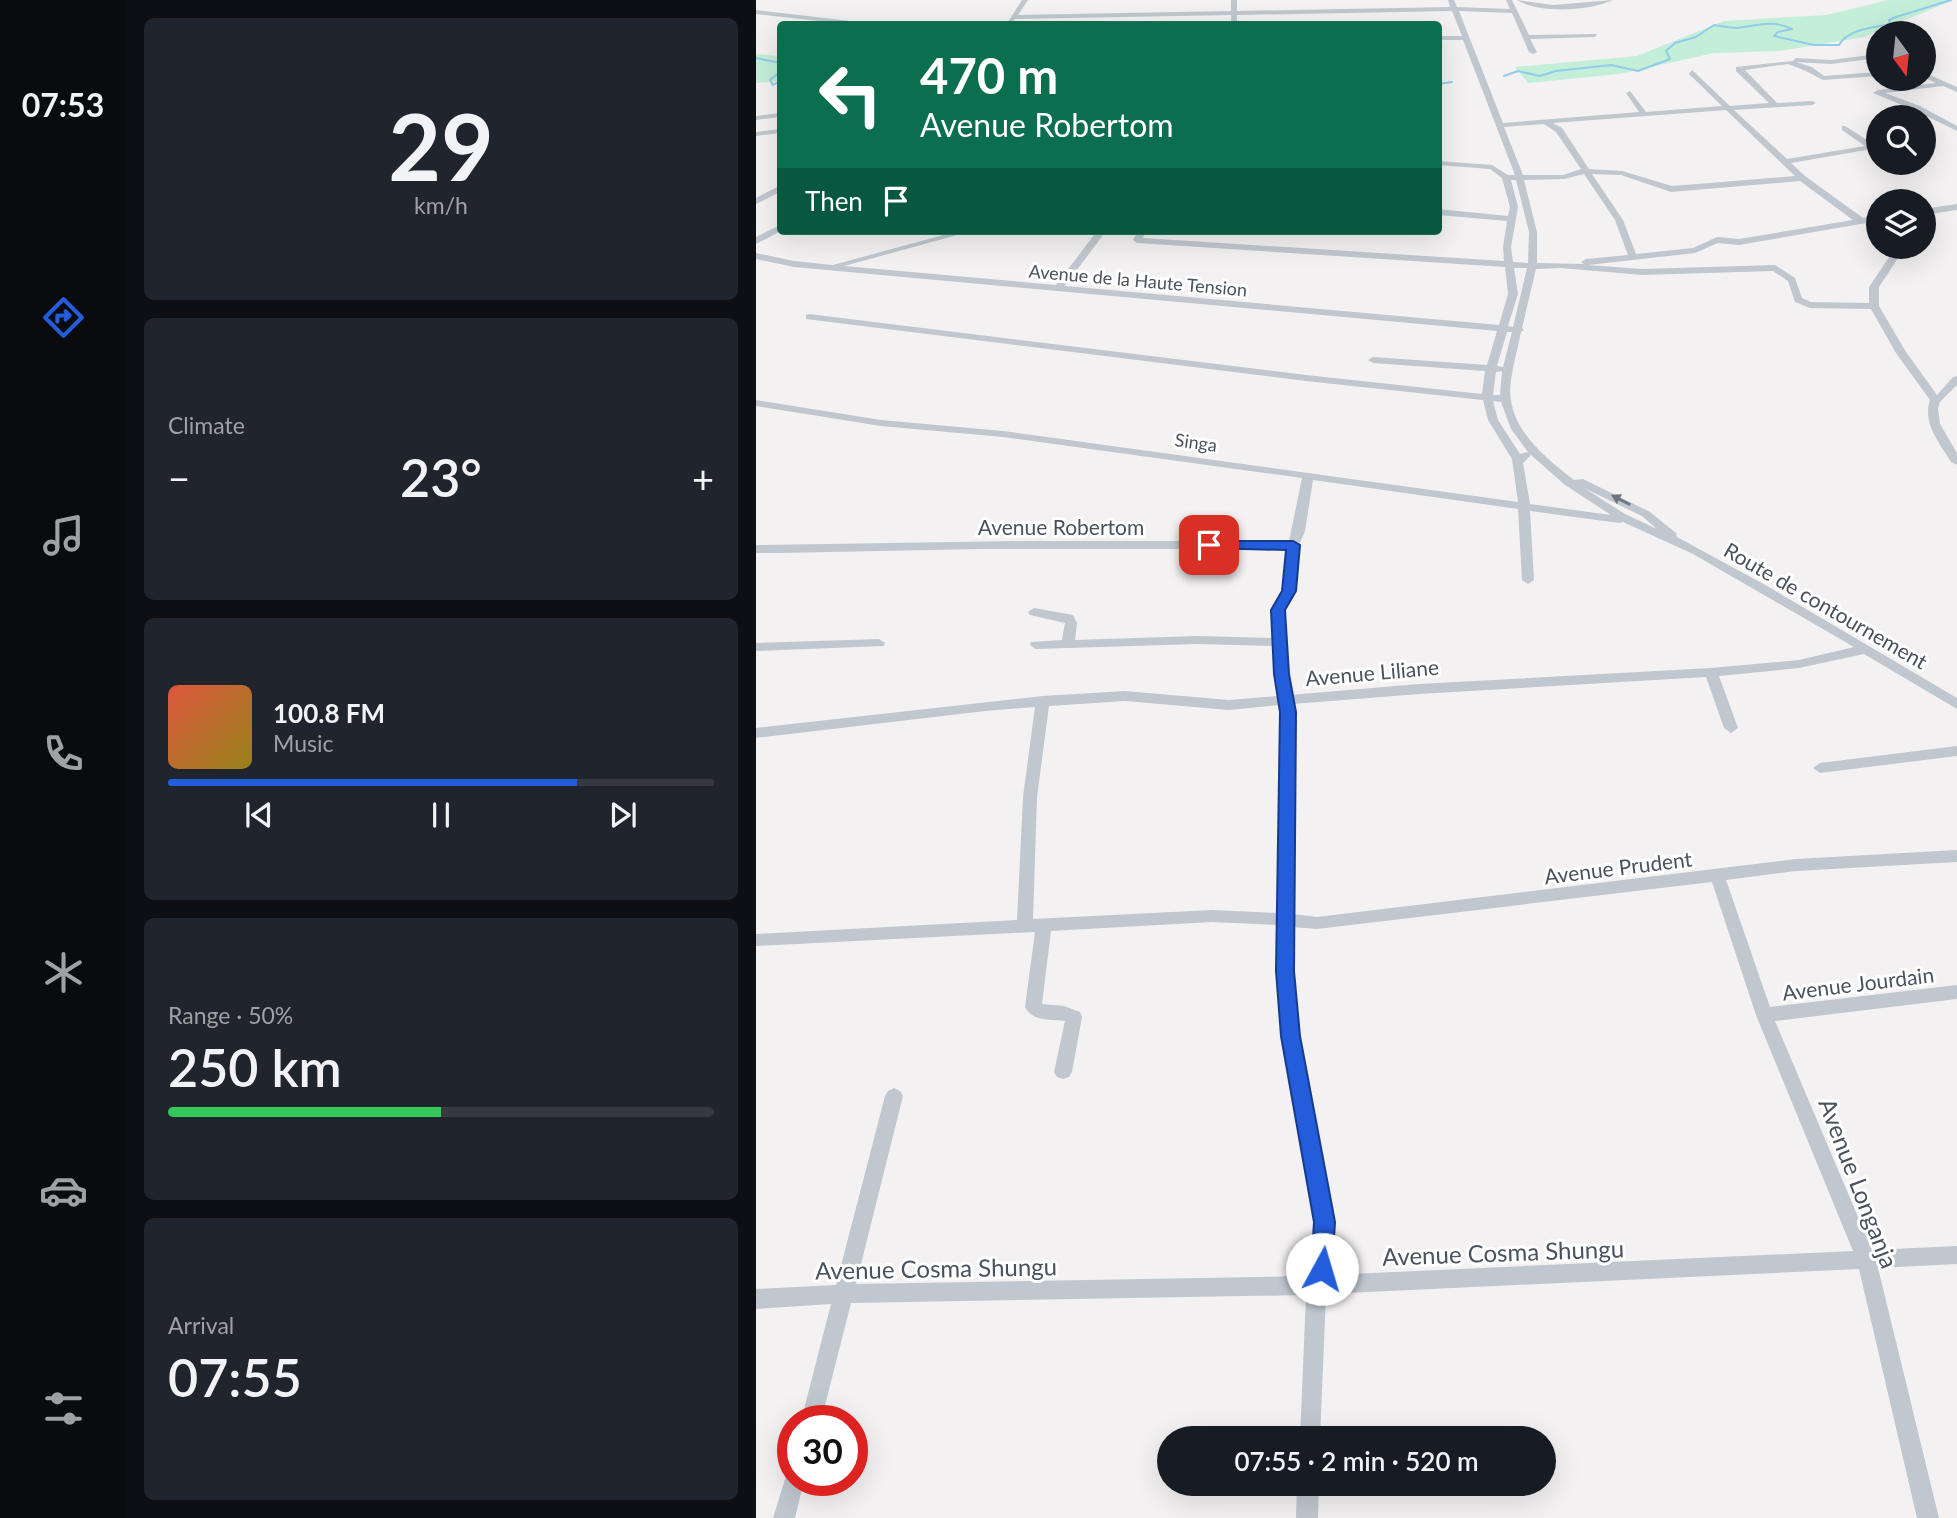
<!DOCTYPE html>
<html lang="en">
<head>
<meta charset="utf-8">
<style>
  :root { --surface:#171b24; --page:#20242c; --text:#f1f3f6; --muted:#9ea1a6; --line:#363941; --accent:#235ddb }
  body { margin:0; font-family:Lato,sans-serif; background:var(--page); color:var(--text); height:100vh; display:flex; flex-direction:column; font-size:26px; white-space:nowrap }
  * { box-sizing:border-box; margin:0 }
  p { font-size:23px; color:var(--muted) }
  .icon { flex:none; width:38px; height:38px; fill:none; stroke:currentColor; stroke-width:2; stroke-linecap:round; stroke-linejoin:round }
  .map { position:relative; flex:1; overflow:hidden }
  .sheet { display:flex; flex-direction:column; gap:18px; padding:18px; background:#0d0f14; width:630px }
  .sheet>* { flex:none }
  .hud { position:absolute; left:21px; top:21px; width:665px; height:214px; border-radius:7px; box-shadow:0 7px 28px #0002; background:#0b6e4f; color:#fff; overflow:hidden }
  .needle { width:46px; rotate:165deg }
  .controls { position:absolute; left:1110px; top:21px; display:grid; gap:14px }
  .controls a { display:grid; place-items:center; width:70px; height:70px; border-radius:50%; background:var(--surface); box-shadow:0 7px 28px #0002; font-size:35px }
  .speed { position:absolute; left:21px; top:1405px; display:flex; gap:14px; font-size:35px; font-weight:700; text-align:center }
  .speed>* { display:grid; place-content:center; width:91px; height:91px; border-radius:50%; background:var(--surface); box-shadow:0 7px 28px #0002; line-height:1 }
  .speed .limit { border:10px solid #d22; background:#fff; color:#111 }
  .pin { position:absolute; display:grid; place-items:center; width:60px; height:60px; color:#fff; margin:-30px; border-radius:14px; box-shadow:0 4px 10px #0006 }
  .me { position:absolute; width:77px; margin:-38px; rotate:6deg; stroke-linejoin:round; filter:drop-shadow(0 0 5px #0008) }
  .turn { display:flex; align-items:center; gap:24px; height:147px; padding:0 28px; font-size:32px }
  .turn .icon { width:91px; height:91px; stroke-width:2.5 }
  .turn b { display:block; font-size:49px; line-height:60px }
  .then { display:flex; align-items:center; height:66px; padding:0 28px; background:#0003; gap:14px; font-size:26px }
  .big { font-size:52px; font-weight:600; line-height:1.1 }
  .sheet .widget { flex:1; display:flex; flex-direction:column; justify-content:center; gap:10px; min-width:0; padding:0 24px; border-radius:10px; background:var(--page) }
  .sheet .dial { align-items:center; gap:0 }
  .dial b { font-size:91px; line-height:1 }
  .song { display:flex; align-items:center; gap:21px }
  .cover { width:84px; height:84px; border-radius:10px; background:linear-gradient(135deg,hsl(10 70% 55%),hsl(50 70% 35%)) }
  .played { height:7px; border-radius:4px; background:linear-gradient(90deg,var(--accent) 75%,var(--line) 75%) }
  .keys { display:flex; justify-content:space-around; direction:ltr }
  .heat { display:flex; justify-content:space-between; align-items:center; font-size:38px; direction:ltr }
  .charge { height:10px; border-radius:5px; background:linear-gradient(90deg,#34c759 50%,var(--line) 0) }
  .trip { position:absolute; left:401px; top:1426px; width:399px; height:70px; border-radius:35px; background:var(--surface); box-shadow:0 7px 28px #0002; font-weight:600; line-height:70px; text-align:center }
  main { display:flex; flex:1; min-height:0 }
  .menu { display:flex; flex-direction:column; width:126px; justify-content:space-around; align-items:center; background:#090b0e; color:var(--muted) }
  .menu .icon { width:49px; height:49px }
  .menu .on { color:var(--accent) }
  .menu b { font-size:32px; color:var(--text) }
  .map>svg:first-child { display:block }
  .green { fill:#c3eed8 }
  .lines { fill:none; stroke-linecap:round; stroke-linejoin:round }
  .stream { stroke:#92cce8; stroke-width:2 }
  .minor { fill:#c0c7cf; fill-rule:evenodd }
  .oneway { fill:#6d7580 }
  .route { fill:#235ddb; stroke:#173c8e; stroke-width:2 }
  .labels { text-anchor:middle; dominant-baseline:central; stroke-width:6; stroke-linejoin:round; paint-order:stroke }
  .far-street-label { font-size:18px; fill:#4a525e; stroke:#fff }
  .street-label { font-size:21px; fill:#4a525e; stroke:#fff }
  .near-street-label { font-size:24px; fill:#4a525e; stroke:#fff }
</style>
</head>
<body>
<main>
<nav class="menu">
<b>07:53</b>
<svg class="icon on" aria-label="directions" viewBox="0 0 24 24"><path d="M12 3l9 9-9 9-9-9zM9 14v-3h6M13 9l2 2-2 2"/></svg>
<svg class="icon" aria-label="music" viewBox="0 0 24 24"><path d="M9 18V5l10-2v13"/><circle cx="6" cy="18" r="3"/><circle cx="16" cy="16" r="3"/></svg>
<svg class="icon" aria-label="phone" viewBox="0 0 24 24"><path d="M5 4h4l2 5-3 2q2 4 5 5l2-3 5 2v4C11 20 4 13 5 4z"/></svg>
<svg class="icon" aria-label="climate" viewBox="0 0 24 24"><path d="M12 3v18M4 7l16 10M4 17L20 7"/></svg>
<svg class="icon" aria-label="car" viewBox="0 0 24 24"><path d="M5 17H2v-5l4-1 3-4h7l3 4 3 1v5h-3M9 17h6M6 11h13"/><circle cx="7" cy="17" r="2"/><circle cx="17" cy="17" r="2"/></svg>
<svg class="icon" aria-label="filters" viewBox="0 0 24 24"><path d="M4 7h16M4 17h16"/><circle cx="9" cy="7" r="2"/><circle cx="15" cy="17" r="2"/></svg>
</nav>
<section class="sheet">
<div class="widget dial"><b>29</b><p>km/h</p></div>
<div class="widget"><p>Climate</p>
<div class="heat"><a>−</a><b class="big">23°</b><a>+</a></div>
</div>
<div class="widget">
<div class="song"><i class="cover"></i><div><b>100.8 FM</b><p>Music</p></div></div>
<div class="played"></div>
<div class="keys"><svg class="icon" aria-label="previous" viewBox="0 0 24 24"><path d="M18 5L8 12l10 7zM5 5v14"/></svg><svg class="icon" aria-label="pause" viewBox="0 0 24 24"><path d="M8 5v14M16 5v14"/></svg><svg class="icon" aria-label="next" viewBox="0 0 24 24"><path d="M6 5l10 7-10 7zM19 5v14"/></svg></div>
</div>
<div class="widget"><p>Range · 50%</p><b class="big">250 km</b><div class="charge"></div></div>
<div class="widget"><p>Arrival</p><b class="big">07:55</b></div>
</section>
<div class="map">
<svg width="1201" height="1518" viewBox="0 0 1201 1518">
  <rect width="100%" height="100%" fill="#f3f1f1"/>
  <path class="green" d="M 1132,0 L 1198,0 L 1108,37 L 1024,51 L 958,53 L 863,74 L 772,83 L 759,67 L 881,56 L 968,21 L 1071,15 Z
    M 0,54 L 24,56 L 24,81 L 0,83 Z"/>
  <g class="lines">
    <path class="stream" d="M 0,58 L 24,63
      M 24,72 L 14,80 L 17,85 L 24,81
      M 748,76 L 762,71 L 784,76 L 800,71 L 855,65 L 882,71 L 914,59 L 910,51 L 919,43 L 940,37 L 958,25 C 965,26 973,28 981,28 C 1002,26 1015,19 1036,29 L 1022,32 L 1018,36 L 1058,45 L 1083,45 C 1092,29 1116,28 1134,24 L 1133,20 L 1137,18 L 1195,0
      M 682,84 L 696,82"/>
    <path class="minor" d="M 266,0 L 272,0 L 262,15 L 475,11 L 475,0 L 481,0 L 481,11 L 694,7 L 692,0 L 698,0 L 701,7 L 754,9 L 750,0 L 756,0 L 773,35 L 841,34 L 839,37 L 774,39 L 781,52 L 777,54 L 773,52 L 756,13 L 703,11 L 747,123 L 883,112 L 870,93 L 874,91 L 890,112 L 966,106 L 933,74 L 936,70 L 974,106 L 1013,103 L 980,71 L 980,67 L 1037,61 L 1040,58 L 1075,60 L 1122,54 L 1122,58 L 1075,64 L 1040,62 L 1056,67 L 1068,76 L 1122,72 L 1122,76 L 1067,80 L 1050,71 L 1032,64 L 989,70 L 1021,103 L 1056,101 L 1060,103 L 1056,105 L 978,110 L 1031,159 L 1109,146 L 1086,130 L 1086,126 L 1089,126 L 1119,145 L 1120,147 L 1116,149 L 1035,163 L 1049,176 L 1107,218 L 1122,215 L 1122,221 L 983,245 L 962,243 L 939,253 L 832,265 L 886,269 L 1019,265 L 1039,278 L 1046,298 L 1055,302 L 1113,303 L 1113,287 L 1138,250 L 1144,250 L 1146,252 L 1123,287 L 1123,306 L 1150,352 L 1181,395 L 1197,377 L 1201,376 L 1201,385 L 1184,402 L 1182,408 L 1184,424 L 1201,453 L 1201,465 L 1195,462 C 1184,443 1166,424 1174,400 L 1140,353 L 1115,309 L 1054,308 L 1039,302 L 1032,281 L 1017,271 L 886,275 L 805,268 L 780,269 L 766,328 L 768,330 L 765,332 C 762,348 757,364 755,380 C 748,425 787,456 818,480 L 827,479 L 894,512 L 920,533 L 921,537 L 1011,586 L 1201,698 L 1201,709 L 1108,654 L 1043,668 L 963,676 L 982,728 L 975,733 L 968,728 L 950,677 L 663,694 L 537,704 L 539,712 L 537,914 L 561,917 L 1040,859 L 1201,850 L 1201,862 L 1040,871 L 970,880 L 1014,1007 L 1201,985 L 1201,999 L 1019,1021 L 1116,1250 L 1201,1246 L 1201,1264 L 1122,1268 L 1183,1518 L 1161,1518 L 1103,1269 L 570,1294 L 564,1438 L 544,1438 L 550,1295 L 95,1303 L 65,1421 L 45,1421 L 75,1304 L 0,1309 L 0,1289 L 80,1285 L 129,1096 L 132,1091 L 138,1088 L 144,1091 L 147,1096 L 100,1284 L 553,1276 L 560,1236 L 527,1036 L 521,971 L 522,925 L 456,922 L 295,931 L 286,1004 L 308,1006 L 324,1012 L 326,1017 L 316,1072 L 313,1077 L 307,1079 L 301,1077 L 298,1072 L 309,1021 C 294,1019 277,1022 269,1007 L 279,932 L 0,946 L 0,934 L 261,920 L 267,797 L 279,707 L 229,711 L 0,738 L 0,728 L 287,696 L 369,691 L 473,700 L 521,696 L 518,646 L 441,644 L 280,649 L 274,645 L 275,642 L 306,640 L 309,623 L 274,615 L 272,612 L 278,608 L 317,615 L 321,623 L 319,640 L 441,636 L 517,638 L 516,610 L 527,591 L 531,549 L 225,549 L 23,553 L 0,553 L 0,545 L 270,541 L 533,541 L 546,478 L 247,437 L 125,426 L 0,406 L 0,400 L 125,420 L 247,431 L 762,502 L 756,459 L 732,420 L 727,400 L 550,381 L 50,319 L 50,315 L 53,314 L 550,375 L 726,394 L 729,371 L 617,363 L 612,360 L 617,357 L 731,365 L 741,331 L 38,267 L 0,259 L 0,253 L 38,261 L 77,265 L 202,231 L 216,231 L 88,266 L 300,285 L 341,231 L 350,231 L 309,286 L 743,325 L 752,294 L 749,267 L 381,243 L 377,240 L 382,231 L 390,231 L 387,238 L 748,261 L 747,247 L 751,221 L 682,215 L 682,209 L 752,216 L 754,207 L 746,178 L 734,169 L 682,165 L 682,161 L 736,165 L 752,175 L 759,175 L 707,40 L 682,40 L 682,36 L 706,36 L 696,11 L 481,15 L 481,24 L 475,24 L 475,15 L 259,19 L 256,22 L 252,22 ZM 970,110 L 1039,176 L 916,186 L 866,171 L 833,169 L 806,128 L 797,123 ZM 788,124 L 800,132 L 825,169 L 807,175 L 767,175 L 748,127 ZM 828,174 L 859,220 L 872,255 L 830,259 L 825,262 L 828,264 L 781,263 L 781,232 L 768,180 L 808,179 ZM 836,174 L 865,175 L 915,192 L 1044,181 L 1097,220 L 983,239 L 961,237 L 937,248 L 880,254 L 867,220 ZM 755,180 L 760,180 L 773,232 L 772,263 L 757,262 L 755,247 L 762,207 ZM 758,268 L 771,268 L 757,327 L 752,326 L 762,294 ZM 751,332 L 756,332 L 747,367 L 741,366 ZM 746,371 L 744,395 L 737,395 L 740,372 ZM 737,401 L 745,402 L 755,429 L 772,452 L 764,454 L 742,420 ZM 775,455 L 809,485 L 855,515 L 774,504 L 767,463 ZM 557,480 L 762,509 L 766,580 L 772,584 L 778,580 L 774,511 L 863,523 L 867,522 L 937,554 L 1098,647 L 1043,660 L 955,668 L 663,684 L 534,695 L 528,610 L 539,591 L 543,545 L 549,531 ZM 828,488 L 886,516 L 901,529 L 869,514 ZM 369,701 L 473,710 L 523,705 L 525,712 L 522,913 L 456,910 L 277,919 L 281,797 L 293,706 ZM 956,882 L 1000,1015 L 1097,1251 L 573,1275 L 578,1236 L 543,1036 L 537,971 L 537,927 L 561,929 Z
      M 761,0 L 797,5 L 857,0 C 833,11 784,14 761,0 Z
      M 0,10 L 103,22 L 106,24 L 90,24 L 0,14 Z
      M 1167,72 L 1201,87 L 1201,92 L 1187,86 L 1129,93 L 1164,106 L 1201,126 L 1201,131 L 1158,110 L 1117,93 L 1122,90 L 1180,83 L 1167,77 Z
      M 24,113 L 24,117 L 0,120 L 0,116 Z
      M 24,129 L 24,133 L 0,136 L 0,132 Z
      M 21,187 L 24,187 L 24,192 L 0,204 L 0,198 Z
      M 1201,204 L 1201,210 L 1167,215 L 1167,209 Z
      M 24,225 L 25,231 L 0,244 L 0,237 Z
      M 123,639 L 129,643 L 128,646 L 0,651 L 0,643 Z
      M 1201,746 L 1201,756 L 1064,773 L 1057,768 L 1064,763 Z
      M 37,1470 L 37,1480 L 48,1480 L 39,1518 L 17,1518 L 31,1473 Z
      M 541,1484 L 563,1484 L 562,1518 L 540,1518 Z"/>
  </g>
  <defs><path id="oneway-solid" d="M-6-.8H1V-3.2L6.5 0L1 3.2V.8H-6Z" transform="scale(1.75)"/></defs>
  <use class="oneway" href="#oneway-solid" transform="translate(865 500) rotate(-153)"/>
  <path class="route" d="M 453,541 L 537,541 L 544,545 L 540,591 L 529,610 L 533,674 L 540,712 L 538,971 L 544,1036 L 579,1222 L 576,1269 L 573,1276 L 566,1279 L 558,1276 L 555,1269 L 558,1222 L 525,1036 L 520,971 L 524,712 L 518,674 L 515,610 L 526,591 L 530,550 L 448,548 L 448,542 Z"/>
  <g class="labels">
    <g class="far-street-label">
      <text transform="translate(382 280) rotate(5)">Avenue de la Haute Tension</text>
      <text transform="translate(440 442) rotate(8)">Singa</text>
    </g>
    <g class="street-label">
      <text x="305" y="526">Avenue Robertom</text>
      <text transform="translate(1070 605) rotate(30)">Route de contournement</text>
      <text transform="translate(616 672) rotate(-5)">Avenue Liliane</text>
      <text transform="translate(862 867) rotate(-7)">Avenue Prudent</text>
      <text transform="translate(1102 983) rotate(-7)">Avenue Jourdain</text>
    </g>
    <g class="near-street-label">
      <text transform="translate(1103 1183) rotate(69)">Avenue Longanja</text>
      <text transform="translate(747 1252) rotate(-2)">Avenue Cosma Shungu</text>
      <text transform="translate(180 1268) rotate(-1)">Avenue Cosma Shungu</text>
    </g>
  </g>
</svg>
<div class="controls">
<a><svg class="needle" viewBox="-14 -14 28 28"><path d="M0-13l5 13h-10z" fill="#e53935"/><path d="M0 13l5-13h-10z" fill="#9ea1a6"/></svg></a>
<a><svg class="icon" aria-label="search" viewBox="0 0 24 24"><circle cx="10" cy="10" r="6"/><path d="M15 15l6 6"/></svg></a>
<a><svg class="icon" aria-label="layers" viewBox="0 0 24 24"><path d="M12 4l9 5-9 5-9-5zM3 14l9 5 9-5"/></svg></a>
</div>
<div class="speed"><div class="limit">30</div></div>
<div class="pin" style="left:453px;top:545px;background:#d93025"><svg class="icon" aria-label="arrive" viewBox="0 0 24 24"><path d="M6 21V4h12l-3 4 3 4H6"/></svg></div>
<svg class="me" style="left:566px;top:1269px" viewBox="-20 -20 40 40"><circle r="19" fill="#fff"/><path d="M0-13L10 11 0 6-10 11z" fill="#235ddb"/></svg>
<div class="trip">07:55 · 2 min · 520 m</div>
<div class="hud">
<div class="turn"><svg class="icon" aria-label="left" viewBox="0 0 24 24"><path d="M17 20v-9H6M10 6l-5 5 5 5"/></svg><div><b>470 m</b>Avenue Robertom</div></div>
<div class="then">Then<svg class="icon" aria-label="arrive" viewBox="0 0 24 24"><path d="M6 21V4h12l-3 4 3 4H6"/></svg></div>
</div>
</div>
</main>
</body>
</html>
